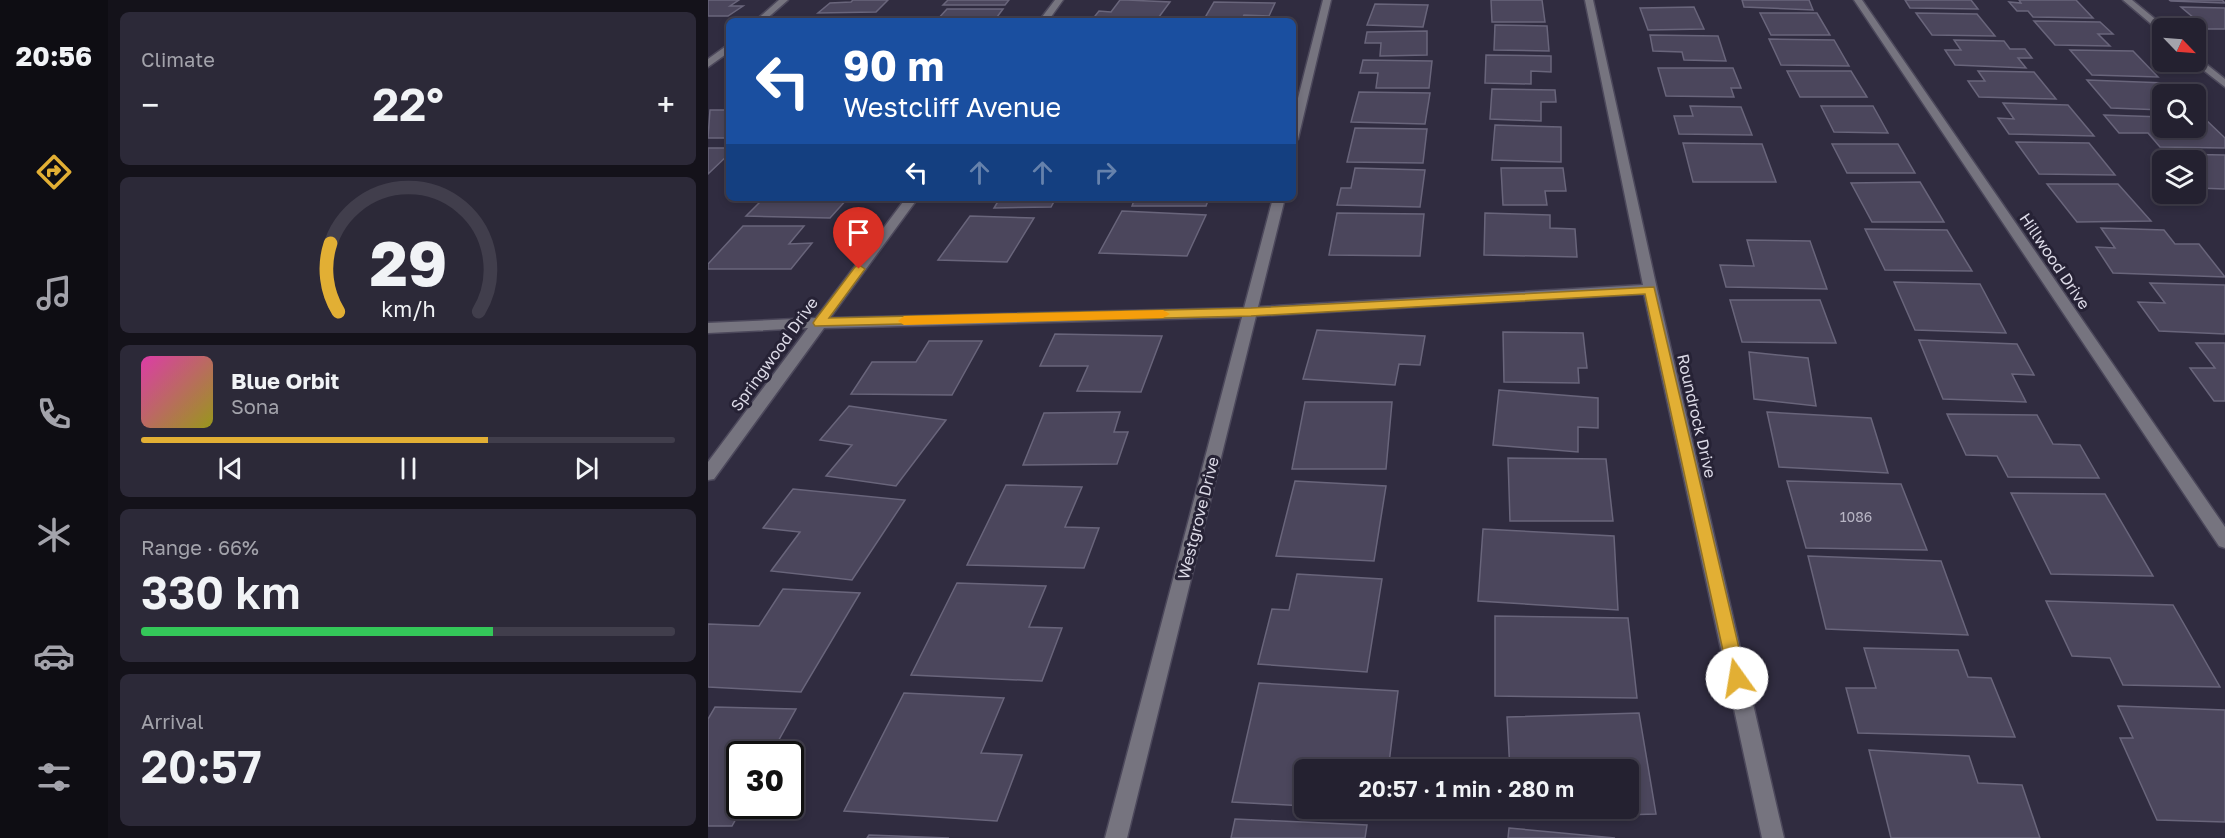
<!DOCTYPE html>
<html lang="en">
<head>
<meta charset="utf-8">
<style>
  :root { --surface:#242130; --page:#2c2938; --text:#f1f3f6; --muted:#a3a3ab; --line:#413e4c; --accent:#e2af34 }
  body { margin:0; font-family:"Golos Text",sans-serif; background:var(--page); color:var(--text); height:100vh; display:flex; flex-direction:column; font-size:22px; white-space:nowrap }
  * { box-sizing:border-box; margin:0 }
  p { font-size:20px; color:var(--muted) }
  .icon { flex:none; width:33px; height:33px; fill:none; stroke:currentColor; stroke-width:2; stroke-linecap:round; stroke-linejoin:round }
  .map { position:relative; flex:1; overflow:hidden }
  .side { display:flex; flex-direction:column; gap:12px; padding:12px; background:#14121a; width:600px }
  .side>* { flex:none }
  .guide { position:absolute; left:18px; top:18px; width:570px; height:183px; border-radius:9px; box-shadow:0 3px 9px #0003,0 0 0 2px var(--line); background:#1a4fa0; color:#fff; overflow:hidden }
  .needle { width:39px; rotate:115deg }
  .tools { position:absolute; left:1444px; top:18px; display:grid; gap:12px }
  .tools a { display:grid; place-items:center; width:54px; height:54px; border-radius:9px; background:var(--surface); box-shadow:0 3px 9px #0003,0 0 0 2px var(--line); font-size:30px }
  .speed { position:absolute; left:18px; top:741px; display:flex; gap:12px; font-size:30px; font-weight:700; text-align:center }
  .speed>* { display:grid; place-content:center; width:78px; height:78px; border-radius:50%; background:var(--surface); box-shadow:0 3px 9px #0003,0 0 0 2px var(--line); line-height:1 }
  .speed .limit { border:3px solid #111; border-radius:9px; background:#fff; color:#111 }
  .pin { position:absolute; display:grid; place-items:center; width:51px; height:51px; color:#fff; margin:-62px -26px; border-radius:50% 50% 50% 0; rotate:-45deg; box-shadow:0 0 6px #0007 }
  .pin .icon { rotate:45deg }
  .me { position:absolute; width:66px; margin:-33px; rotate:347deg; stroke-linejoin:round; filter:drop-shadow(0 0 4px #0008) }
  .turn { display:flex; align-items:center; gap:21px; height:126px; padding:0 18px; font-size:27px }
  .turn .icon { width:78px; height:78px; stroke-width:2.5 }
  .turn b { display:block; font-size:42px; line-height:51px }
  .lanes { display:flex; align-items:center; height:57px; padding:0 18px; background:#0003; justify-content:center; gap:30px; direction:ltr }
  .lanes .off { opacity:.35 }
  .big { font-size:45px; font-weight:600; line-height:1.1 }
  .side .widget { flex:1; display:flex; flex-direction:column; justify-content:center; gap:9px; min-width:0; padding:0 21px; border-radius:9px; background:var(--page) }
  .side .dial { align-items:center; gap:0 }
  .dial svg { height:156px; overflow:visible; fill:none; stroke:var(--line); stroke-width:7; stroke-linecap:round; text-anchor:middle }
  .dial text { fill:var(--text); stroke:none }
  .song { display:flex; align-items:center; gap:18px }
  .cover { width:72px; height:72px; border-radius:9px; background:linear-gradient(135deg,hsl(320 70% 55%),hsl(60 70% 35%)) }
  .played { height:6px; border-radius:3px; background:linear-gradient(90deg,var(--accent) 65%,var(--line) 65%) }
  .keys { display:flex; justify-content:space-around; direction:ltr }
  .heat { display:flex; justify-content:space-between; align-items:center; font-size:33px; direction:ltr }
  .charge { height:9px; border-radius:4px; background:linear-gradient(90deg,#34c759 66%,var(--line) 0) }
  .trip { position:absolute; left:586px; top:759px; width:345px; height:60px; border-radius:9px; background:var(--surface); box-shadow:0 3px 9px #0003,0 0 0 2px var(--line); font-weight:600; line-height:60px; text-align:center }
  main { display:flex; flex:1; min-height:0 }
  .tab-bar { display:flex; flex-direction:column; width:108px; justify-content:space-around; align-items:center; background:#0e0d13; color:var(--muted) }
  .tab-bar .icon { width:42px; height:42px }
  .tab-bar .selected { color:var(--accent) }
  .tab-bar b { font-size:27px; color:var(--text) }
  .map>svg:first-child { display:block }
  .building { fill:#4b465c; stroke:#69657b; stroke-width:1.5 }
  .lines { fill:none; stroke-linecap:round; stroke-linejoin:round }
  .minor-casing { stroke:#4c485b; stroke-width:3 }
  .minor { fill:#76747f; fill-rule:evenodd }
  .route { fill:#e2af34; stroke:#937222; stroke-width:1.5 }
  .slow { fill:#f59e0b }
  .labels { text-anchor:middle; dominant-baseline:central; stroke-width:6; stroke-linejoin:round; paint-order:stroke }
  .number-label { font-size:14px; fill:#b8b5c4 }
  .street-label { font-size:16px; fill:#dcdae7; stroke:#262235 }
</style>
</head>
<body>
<main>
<nav class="tab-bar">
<b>20:56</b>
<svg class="icon selected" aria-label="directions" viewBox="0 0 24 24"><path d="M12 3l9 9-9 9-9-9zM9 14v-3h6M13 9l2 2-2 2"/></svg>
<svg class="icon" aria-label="music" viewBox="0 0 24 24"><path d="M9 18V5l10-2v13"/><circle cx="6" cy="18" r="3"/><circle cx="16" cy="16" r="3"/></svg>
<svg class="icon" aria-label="phone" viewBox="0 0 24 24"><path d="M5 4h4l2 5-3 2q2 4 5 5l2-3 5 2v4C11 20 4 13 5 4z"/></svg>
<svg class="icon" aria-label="climate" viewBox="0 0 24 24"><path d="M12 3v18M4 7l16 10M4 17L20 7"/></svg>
<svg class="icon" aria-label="car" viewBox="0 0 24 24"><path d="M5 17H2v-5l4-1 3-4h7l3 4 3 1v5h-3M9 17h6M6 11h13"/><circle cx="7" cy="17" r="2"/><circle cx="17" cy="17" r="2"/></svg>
<svg class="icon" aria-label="filters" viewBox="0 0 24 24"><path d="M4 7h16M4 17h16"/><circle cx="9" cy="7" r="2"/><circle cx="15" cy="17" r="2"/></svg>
</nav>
<section class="side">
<div class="widget"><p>Climate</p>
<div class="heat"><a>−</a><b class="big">22°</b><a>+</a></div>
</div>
<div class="widget dial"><svg viewBox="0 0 100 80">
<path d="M14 69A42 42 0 1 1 86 69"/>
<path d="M14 69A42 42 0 0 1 10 34" stroke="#e2af34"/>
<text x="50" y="56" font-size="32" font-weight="700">29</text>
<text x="50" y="72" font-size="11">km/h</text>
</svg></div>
<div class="widget">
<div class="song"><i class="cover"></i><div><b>Blue Orbit</b><p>Sona</p></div></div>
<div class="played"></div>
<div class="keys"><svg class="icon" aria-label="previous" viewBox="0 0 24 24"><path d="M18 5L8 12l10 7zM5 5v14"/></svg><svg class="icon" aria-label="pause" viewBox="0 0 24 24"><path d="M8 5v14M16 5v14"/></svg><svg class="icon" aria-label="next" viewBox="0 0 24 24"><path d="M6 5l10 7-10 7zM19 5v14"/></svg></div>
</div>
<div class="widget"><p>Range · 66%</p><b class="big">330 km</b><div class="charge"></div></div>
<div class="widget"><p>Arrival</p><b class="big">20:57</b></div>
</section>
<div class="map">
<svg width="1517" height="838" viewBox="0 0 1517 838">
  <rect width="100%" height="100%" fill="#302c40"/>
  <path class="building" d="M 0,0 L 31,0 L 22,6 L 35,6 L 20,16 L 0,16 Z
    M 145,0 L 180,0 L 168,12 L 110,13 L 122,3 L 143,2 Z
    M 240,0 L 301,0 L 297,5 L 235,5 Z
    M 412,0 L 419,0 L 462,2 L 448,21 L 383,21 L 391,11 L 403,12 Z
    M 783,0 L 834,0 L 837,22 L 784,22 Z
    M 1034,0 L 1101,0 L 1105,10 L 1036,7 Z
    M 1197,0 L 1263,0 L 1270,9 L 1202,8 Z
    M 1311,0 L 1368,0 L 1385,18 L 1325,17 L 1320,11 L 1309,11 L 1301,2 L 1313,3 Z
    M 1461,0 L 1514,0 L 1517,3 L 1463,1 Z
    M 506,2 L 567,3 L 561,16 L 536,15 L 533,21 L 495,21 Z
    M 667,4 L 720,5 L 715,27 L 659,25 Z
    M 986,7 L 996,29 L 940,30 L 932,8 Z
    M 1473,7 L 1517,8 L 1517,29 L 1499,29 Z
    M 239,9 L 295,9 L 286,21 L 228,21 Z
    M 1052,13 L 1109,13 L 1122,35 L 1063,35 Z
    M 1208,13 L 1269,14 L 1287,36 L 1224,35 Z
    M 159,17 L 155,21 L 102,21 L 105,18 Z
    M 1326,21 L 1392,22 L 1405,34 L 1390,34 L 1402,46 L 1347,45 Z
    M 787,25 L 839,26 L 841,51 L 786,50 Z
    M 719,31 L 719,55 L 672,56 L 673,43 L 657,43 L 659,32 Z
    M 942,35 L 1010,36 L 1018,61 L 976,60 L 974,52 L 945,51 Z
    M 1061,39 L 1126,40 L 1141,66 L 1073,65 Z
    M 1246,40 L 1296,41 L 1302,49 L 1317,49 L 1324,58 L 1310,58 L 1318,68 L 1247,65 L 1237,50 L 1253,50 Z
    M 1362,50 L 1425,51 L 1450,77 L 1384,75 Z
    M 778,55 L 843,56 L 843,72 L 823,71 L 823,84 L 777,83 Z
    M 655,60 L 724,61 L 721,88 L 668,88 L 670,73 L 652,73 Z
    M 950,68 L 1025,68 L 1033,88 L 1023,88 L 1026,97 L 958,96 Z
    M 1079,71 L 1143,71 L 1159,97 L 1092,97 Z
    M 1270,71 L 1326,72 L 1348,99 L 1271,97 L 1260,81 L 1277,81 Z
    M 1379,80 L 1458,83 L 1469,94 L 1455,94 L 1455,110 L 1403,108 Z
    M 784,89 L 847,90 L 848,102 L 833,102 L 833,121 L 782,119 Z
    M 651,92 L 722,93 L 717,124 L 643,122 Z
    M 1295,103 L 1360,105 L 1386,136 L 1301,134 L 1290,118 L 1306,119 Z
    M 982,106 L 1033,107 L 1044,135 L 971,134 L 966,116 L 985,116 Z
    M 1113,106 L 1165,106 L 1180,133 L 1126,132 Z
    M 2,110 L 21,110 L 21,138 L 0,138 Z
    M 1396,115 L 1455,117 L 1455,128 L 1488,128 L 1488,117 L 1496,118 L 1517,138 L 1517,148 L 1452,147 L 1440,133 L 1411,133 Z
    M 787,125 L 853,127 L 853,162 L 784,160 Z
    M 647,128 L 719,129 L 715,163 L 639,162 Z
    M 1308,142 L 1381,143 L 1407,175 L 1331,174 Z
    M 975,143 L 1054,144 L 1068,182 L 985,182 Z
    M 1124,144 L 1190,144 L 1207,173 L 1139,173 Z
    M 0,148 L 21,148 L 21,154 L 0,174 Z
    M 1459,154 L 1517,155 L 1517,189 L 1489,188 L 1488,160 L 1465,160 Z
    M 647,168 L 717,170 L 712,207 L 629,205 L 633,188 L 643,188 Z
    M 793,168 L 855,168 L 858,191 L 837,191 L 839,205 L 795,205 Z
    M 1212,182 L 1236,222 L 1164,222 L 1143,183 Z
    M 1339,184 L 1410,184 L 1443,221 L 1369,222 Z
    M 56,198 L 140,198 L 122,218 L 38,216 Z
    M 292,198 L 348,198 L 343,207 L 286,208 Z
    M 427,198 L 501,198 L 498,206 L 424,206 Z
    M 414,211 L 498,215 L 479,256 L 391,253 Z
    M 629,213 L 716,214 L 712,256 L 621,255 Z
    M 777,213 L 842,215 L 842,228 L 867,229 L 869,257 L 776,255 Z
    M 262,216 L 326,218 L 299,262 L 230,260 Z
    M 35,226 L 96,226 L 81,244 L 104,243 L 83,269 L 0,269 L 0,264 Z
    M 1393,228 L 1456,230 L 1467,244 L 1491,244 L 1517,277 L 1405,273 L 1388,247 L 1407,248 Z
    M 1157,229 L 1239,230 L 1264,271 L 1177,270 Z
    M 1039,240 L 1102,241 L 1119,289 L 1018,287 L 1012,265 L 1046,266 Z
    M 1186,282 L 1272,284 L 1298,333 L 1207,330 Z
    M 1442,283 L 1517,285 L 1517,334 L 1451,331 L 1430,302 L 1457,303 Z
    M 1022,300 L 1112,300 L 1128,343 L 1034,342 Z
    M 609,330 L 717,336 L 712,365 L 691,364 L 687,385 L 595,379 Z
    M 795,332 L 875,333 L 879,368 L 870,368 L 871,383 L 796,382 Z
    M 347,334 L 454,336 L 433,392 L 369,391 L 380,366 L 332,366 Z
    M 1211,340 L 1309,344 L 1326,375 L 1304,374 L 1318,402 L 1235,399 Z
    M 221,341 L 274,341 L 244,395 L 143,394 L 164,362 L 208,362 Z
    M 1488,343 L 1517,343 L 1517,401 L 1506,401 L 1482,368 L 1507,368 Z
    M 1041,352 L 1100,358 L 1108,406 L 1046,399 Z
    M 791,390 L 890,398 L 890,428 L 870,427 L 870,452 L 785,445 Z
    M 597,402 L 684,402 L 678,469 L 584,469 Z
    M 141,406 L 238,420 L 188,486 L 118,476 L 144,445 L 112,440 Z
    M 412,412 L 406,432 L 420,432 L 409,464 L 315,465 L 336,413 Z
    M 1059,412 L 1163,418 L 1180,473 L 1071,467 Z
    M 1239,414 L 1329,415 L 1345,444 L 1372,445 L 1391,478 L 1300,477 L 1289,456 L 1258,455 Z
    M 800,458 L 898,459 L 905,521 L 802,521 Z
    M 587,481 L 678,486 L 666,561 L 568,556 Z
    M 1079,481 L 1193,484 L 1219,550 L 1098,548 Z
    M 298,485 L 374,487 L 357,527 L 391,528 L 376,568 L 259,565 Z
    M 85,489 L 197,500 L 144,580 L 63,571 L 92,532 L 55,528 Z
    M 1303,493 L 1397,494 L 1445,576 L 1343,574 Z
    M 775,529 L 906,536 L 910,610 L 770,601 Z
    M 1100,556 L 1233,561 L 1260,635 L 1118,629 Z
    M 589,574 L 674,579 L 659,672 L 550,664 L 564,609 L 581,610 Z
    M 249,583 L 338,586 L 321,627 L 354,628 L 334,681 L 203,675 Z
    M 75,589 L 152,593 L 93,692 L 0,687 L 0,624 L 51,626 Z
    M 1338,601 L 1465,605 L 1512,687 L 1415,685 L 1402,658 L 1364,656 Z
    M 787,616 L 920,618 L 929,698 L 787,696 Z
    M 1156,648 L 1250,650 L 1260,677 L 1283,678 L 1307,737 L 1150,733 L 1138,688 L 1168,688 Z
    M 551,683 L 690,691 L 681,763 L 651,761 L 650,770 L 597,770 L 597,806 L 524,802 Z
    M 196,693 L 296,698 L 273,753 L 314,755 L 289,821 L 136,811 Z
    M 1410,706 L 1517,710 L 1517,822 L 1449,820 L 1412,738 L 1425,738 Z
    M 7,707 L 88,709 L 63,754 L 32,754 L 32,806 L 35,806 L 24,826 L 0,826 L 0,719 Z
    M 931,713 L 948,814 L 805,818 L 804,808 L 921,808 L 921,770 L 802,770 L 799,717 Z
    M 1161,750 L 1261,756 L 1270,783 L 1314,785 L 1332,838 L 1183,838 Z
    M 527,819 L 659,825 L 657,838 L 523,838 Z
    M 801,828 L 907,838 L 800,838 Z
    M 161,835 L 241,838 L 159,838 Z"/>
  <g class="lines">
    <g class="minor-casing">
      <path id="minor" d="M 71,0 L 80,0 L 56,21 L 47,21 Z
        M 347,0 L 355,0 L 340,21 L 331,21 Z
        M 615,0 L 623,0 L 590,139 L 585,142 L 585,118 Z
        M 877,0 L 885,0 L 949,289 L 1076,838 L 1054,838 L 936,294 L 548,316 L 419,838 L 397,838 L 534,317 L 116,328 L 6,479 L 0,480 L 0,462 L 100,328 L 0,333 L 0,323 L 108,318 L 198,198 L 210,198 L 122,318 L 536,308 L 565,198 L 577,198 L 550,307 L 935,285 Z
        M 1146,0 L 1154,0 L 1517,527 L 1517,548 L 1511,546 Z
        M 1415,0 L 1424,0 L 1458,28 L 1455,28 L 1455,34 Z
        M 21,44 L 21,52 L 0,67 L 0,59 Z
        M 1488,56 L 1517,79 L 1517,87 L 1485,62 L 1488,62 Z"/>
    </g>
    <use href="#minor" class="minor"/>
  </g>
  <path class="route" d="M 151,265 L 157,269 L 121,318 L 543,308 L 946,287 L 1038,678 L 1036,684 L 1029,686 L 1023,684 L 1021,678 L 937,294 L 543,316 L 107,326 L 105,323 L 107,320 L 147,267 Z"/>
  <path class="slow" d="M 455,310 L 462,314 L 455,318 L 196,325 L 190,321 L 196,316 Z"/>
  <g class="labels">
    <g class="number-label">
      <text x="1148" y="516">1086</text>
    </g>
    <g class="street-label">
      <text transform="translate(1347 261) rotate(56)">Hillwood Drive</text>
      <text transform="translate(66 354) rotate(-54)">Springwood Drive</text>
      <text transform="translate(989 416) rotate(77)">Roundrock Drive</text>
      <text transform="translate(490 518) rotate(-76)">Westgrove Drive</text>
    </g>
  </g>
</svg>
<div class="tools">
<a><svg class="needle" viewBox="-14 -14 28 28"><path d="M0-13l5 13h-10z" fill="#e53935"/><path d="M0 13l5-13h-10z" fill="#a3a3ab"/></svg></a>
<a><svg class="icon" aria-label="search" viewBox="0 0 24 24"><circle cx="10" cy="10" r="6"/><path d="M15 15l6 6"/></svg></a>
<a><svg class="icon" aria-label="layers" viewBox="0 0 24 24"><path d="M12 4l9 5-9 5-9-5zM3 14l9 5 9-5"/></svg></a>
</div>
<div class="speed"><div class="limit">30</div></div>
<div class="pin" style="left:151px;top:269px;background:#d93025"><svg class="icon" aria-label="arrive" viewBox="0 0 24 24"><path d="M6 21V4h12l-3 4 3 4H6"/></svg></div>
<svg class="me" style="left:1029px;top:678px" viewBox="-20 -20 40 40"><circle r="19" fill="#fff"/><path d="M0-13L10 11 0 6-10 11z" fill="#e2af34"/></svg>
<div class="trip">20:57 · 1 min · 280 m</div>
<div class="guide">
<div class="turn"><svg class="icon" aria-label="left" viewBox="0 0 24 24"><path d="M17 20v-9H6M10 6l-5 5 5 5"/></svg><div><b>90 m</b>Westcliff Avenue</div></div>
<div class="lanes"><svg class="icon" aria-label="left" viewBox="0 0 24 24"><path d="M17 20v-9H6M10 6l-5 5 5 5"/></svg><svg class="icon off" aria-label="ahead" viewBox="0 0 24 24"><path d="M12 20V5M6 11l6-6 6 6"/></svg><svg class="icon off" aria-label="ahead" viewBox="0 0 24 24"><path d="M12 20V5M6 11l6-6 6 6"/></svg><svg class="icon off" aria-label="right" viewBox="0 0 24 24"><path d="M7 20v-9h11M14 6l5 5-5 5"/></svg></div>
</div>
</div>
</main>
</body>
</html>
